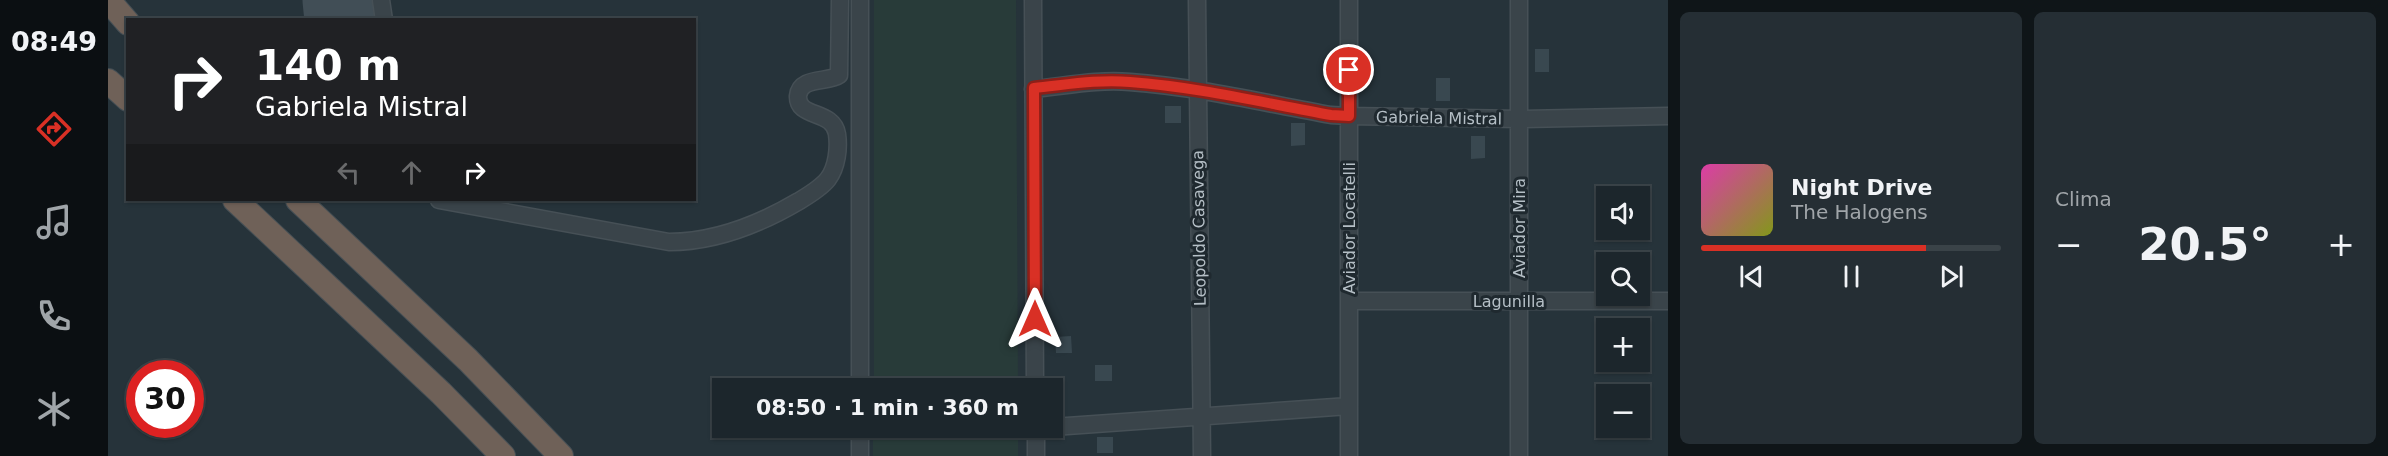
<!DOCTYPE html>
<html lang="es">
<head>
<meta charset="utf-8">
<style>
  :root { --surface:#1c262c; --page:#252e34; --text:#f1f3f6; --muted:#a0a5a9; --line:#3a4348; --accent:#d93025 }
  body { margin:0; font-family:"DejaVu Sans",sans-serif; background:var(--page); color:var(--text); height:100vh; display:flex; flex-direction:column; font-size:22px; white-space:nowrap }
  * { box-sizing:border-box; margin:0 }
  p { font-size:20px; color:var(--muted) }
  .icon { flex:none; width:33px; height:33px; fill:none; stroke:currentColor; stroke-width:2; stroke-linecap:round; stroke-linejoin:round }
  .map { position:relative; flex:1; overflow:hidden }
  .panel { display:flex; flex-direction:column; gap:12px; padding:12px; background:#0f1518; width:720px }
  .panel>* { flex:none }
  .banner { position:absolute; left:18px; top:18px; width:570px; height:183px; border-radius:0px; box-shadow:0 2px 4px #0004,0 0 0 2px var(--line); background:#202124; color:#fff; overflow:hidden }
  .buttons { position:absolute; left:1488px; top:186px; display:grid; gap:12px }
  .buttons a { display:grid; place-items:center; width:54px; height:54px; border-radius:0px; background:var(--surface); box-shadow:0 2px 4px #0004,0 0 0 2px var(--line); font-size:30px }
  .speed { position:absolute; left:18px; top:360px; display:flex; gap:12px; font-size:30px; font-weight:700; text-align:center }
  .speed>* { display:grid; place-content:center; width:78px; height:78px; border-radius:50%; background:var(--surface); box-shadow:0 2px 4px #0004,0 0 0 2px var(--line); line-height:1 }
  .speed .limit { border:9px solid #d22; background:#fff; color:#111 }
  .pin { position:absolute; display:grid; place-items:center; width:51px; height:51px; color:#fff; margin:-26px; border:3px solid #fff; border-radius:50%; box-shadow:0 2px 6px #0007 }
  .me { position:absolute; width:66px; margin:-33px; rotate:0deg; stroke-linejoin:round; filter:drop-shadow(0 0 4px #0008) }
  .turn { display:flex; align-items:center; gap:21px; height:126px; padding:0 30px; font-size:27px }
  .turn .icon { width:78px; height:78px; stroke-width:2.5 }
  .turn b { display:block; font-size:42px; line-height:51px }
  .lanes { display:flex; align-items:center; height:57px; padding:0 30px; background:#0003; justify-content:center; gap:30px; direction:ltr }
  .lanes .off { opacity:.35 }
  .big { font-size:45px; font-weight:800; line-height:1.1 }
  .panel .widget { flex:1; display:flex; flex-direction:column; justify-content:center; gap:9px; min-width:0; padding:0 21px; border-radius:9px; background:var(--page) }
  .song { display:flex; align-items:center; gap:18px }
  .cover { width:72px; height:72px; border-radius:9px; background:linear-gradient(135deg,hsl(320 70% 55%),hsl(70 70% 35%)) }
  .played { height:6px; border-radius:3px; background:linear-gradient(90deg,var(--accent) 75%,var(--line) 75%) }
  .keys { display:flex; justify-content:space-around; direction:ltr }
  .heat { display:flex; justify-content:space-between; align-items:center; font-size:33px; direction:ltr }
  .panel .tiles { flex:1; display:grid; gap:12px; grid-template-columns:repeat(2,1fr) }
  .trip { position:absolute; left:604px; top:378px; width:351px; height:60px; border-radius:0px; background:var(--surface); box-shadow:0 2px 4px #0004,0 0 0 2px var(--line); font-weight:800; line-height:60px; text-align:center }
  main { display:flex; flex:1; min-height:0 }
  .dock { display:flex; flex-direction:column; width:108px; justify-content:space-around; align-items:center; background:#0b0f12; color:var(--muted) }
  .dock .icon { width:42px; height:42px }
  .dock .active { color:var(--accent) }
  .dock b { font-size:27px; color:var(--text) }
  .map>svg:first-child { display:block }
  .green { fill:#283b39 }
  .lines { fill:none; stroke-linecap:round; stroke-linejoin:round }
  .runway { stroke:#414e56; stroke-width:75 }
  .building { fill:#394850 }
  .minor-casing { stroke:#465056; stroke-width:19 }
  .highway-casing { stroke:#454f55; stroke-width:26 }
  .minor { stroke:#3a444a; stroke-width:16 }
  .highway { stroke:#6f6158; stroke-width:24 }
  .route-casing { stroke:#8d1f18; stroke-width:15 }
  .route { stroke:#d93025; stroke-width:10 }
  .labels { text-anchor:middle; dominant-baseline:central; stroke-width:6; stroke-linejoin:round; paint-order:stroke }
  .street-label { font-size:16px; fill:#b5bfc6; stroke:#1f292f }
</style>
</head>
<body>
<main>
<nav class="dock">
<b>08:49</b>
<svg class="icon active" aria-label="directions" viewBox="0 0 24 24"><path d="M12 3l9 9-9 9-9-9zM9 14v-3h6M13 9l2 2-2 2"/></svg>
<svg class="icon" aria-label="music" viewBox="0 0 24 24"><path d="M9 18V5l10-2v13"/><circle cx="6" cy="18" r="3"/><circle cx="16" cy="16" r="3"/></svg>
<svg class="icon" aria-label="phone" viewBox="0 0 24 24"><path d="M5 4h4l2 5-3 2q2 4 5 5l2-3 5 2v4C11 20 4 13 5 4z"/></svg>
<svg class="icon" aria-label="climate" viewBox="0 0 24 24"><path d="M12 3v18M4 7l16 10M4 17L20 7"/></svg>
</nav>
<div class="map">
<svg width="1560" height="456" viewBox="0 0 1560 456">
  <rect width="100%" height="100%" fill="#26333a"/>
  <path class="green" d="M 766,0 L 908,0 L 910,388 L 766,388 Z
    M 765,428 L 910,428 L 910,456 L 765,456 Z"/>
  <g class="lines">
    <path class="runway" d="M 232,0 L 234,20"/>
  </g>
  <path class="building" d="M 1427,49 L 1441,49 L 1441,72 L 1427,72 Z
    M 1328,78 L 1342,78 L 1342,101 L 1328,101 Z
    M 1057,106 L 1073,106 L 1073,123 L 1057,123 Z
    M 1183,123 L 1197,123 L 1197,145 L 1183,146 Z
    M 1363,136 L 1377,136 L 1377,158 L 1363,159 Z
    M 963,336 L 964,353 L 948,353 L 947,337 Z
    M 987,365 L 1004,365 L 1004,381 L 987,381 Z
    M 989,437 L 1005,437 L 1005,453 L 989,453 Z"/>
  <g class="lines">
    <g class="minor-casing">
      <path id="minor" d="M 273,0 L 276,20
        M 925,0 L 927,388
        M 1089,0 L 1094,456
        M 1241,0 L 1241,456
        M 1411,0 L 1411,456
        M 925,89 C 957,86 990,79 1022,82 C 1090,87 1156,103 1223,115 L 1241,116 L 1411,119 L 1560,116
        M 331,200 L 561,242 C 606,242 652,224 691,201 C 701,195 713,188 720,179 C 729,167 731,148 729,134 C 725,109 689,119 690,96 C 692,76 720,83 731,75 L 732,0
        M 1241,301 L 1560,301
        M 752,388 L 752,0
        M 945,427 L 1241,406
        M 752,428 L 752,456
        M 928,428 L 928,456"/>
    </g>
    <g class="highway-casing">
      <path id="highway" d="M 0,0 L 20,23
        M 0,81 L 20,99
        M 127,200 L 333,393 L 395,456
        M 190,200 L 360,360 L 453,456"/>
    </g>
    <use href="#minor" class="minor"/>
    <use href="#highway" class="highway"/>
  </g>
  <g class="lines">
    <g class="route-casing">
      <path id="route" d="M 927,319 L 926,88 C 957,85 990,79 1022,82 C 1090,87 1156,103 1223,115 L 1241,116 L 1241,70"/>
    </g>
    <use href="#route" class="route"/>
  </g>
  <g class="labels">
    <g class="street-label">
      <text transform="translate(1331 118) rotate(1)">Gabriela Mistral</text>
      <text transform="translate(1091 228) rotate(-91)">Leopoldo Casavega</text>
      <text transform="translate(1241 228) rotate(-90)">Aviador Locatelli</text>
      <text transform="translate(1411 228) rotate(-90)">Aviador Mira</text>
      <text x="1401" y="301">Lagunilla</text>
    </g>
  </g>
</svg>
<div class="buttons">
<a><svg class="icon" aria-label="sound" viewBox="0 0 24 24"><path d="M4 9h4l5-4v14l-5-4H4zM17 9q2 3 0 6"/></svg></a>
<a><svg class="icon" aria-label="search" viewBox="0 0 24 24"><circle cx="10" cy="10" r="6"/><path d="M15 15l6 6"/></svg></a>
<a>+</a>
<a>−</a>
</div>
<div class="speed"><div class="limit">30</div></div>
<div class="pin" style="left:1241px;top:70px;background:#d93025"><svg class="icon" aria-label="arrive" viewBox="0 0 24 24"><path d="M6 21V4h12l-3 4 3 4H6"/></svg></div>
<svg class="me" style="left:927px;top:319px" viewBox="-20 -20 40 40"><path d="M0-17L14 15 0 8-14 15z" fill="#d93025" stroke="#fff" stroke-width="4"/></svg>
<div class="trip">08:50 · 1 min · 360 m</div>
<div class="banner">
<div class="turn"><svg class="icon" aria-label="right" viewBox="0 0 24 24"><path d="M7 20v-9h11M14 6l5 5-5 5"/></svg><div><b>140 m</b>Gabriela Mistral</div></div>
<div class="lanes"><svg class="icon off" aria-label="left" viewBox="0 0 24 24"><path d="M17 20v-9H6M10 6l-5 5 5 5"/></svg><svg class="icon off" aria-label="ahead" viewBox="0 0 24 24"><path d="M12 20V5M6 11l6-6 6 6"/></svg><svg class="icon" aria-label="right" viewBox="0 0 24 24"><path d="M7 20v-9h11M14 6l5 5-5 5"/></svg></div>
</div>
</div>
<section class="panel">
<div class="tiles">
<div class="widget">
<div class="song"><i class="cover"></i><div><b>Night Drive</b><p>The Halogens</p></div></div>
<div class="played"></div>
<div class="keys"><svg class="icon" aria-label="previous" viewBox="0 0 24 24"><path d="M18 5L8 12l10 7zM5 5v14"/></svg><svg class="icon" aria-label="pause" viewBox="0 0 24 24"><path d="M8 5v14M16 5v14"/></svg><svg class="icon" aria-label="next" viewBox="0 0 24 24"><path d="M6 5l10 7-10 7zM19 5v14"/></svg></div>
</div>
<div class="widget"><p>Clima</p>
<div class="heat"><a>−</a><b class="big">20.5°</b><a>+</a></div>
</div>
</div>
</section>
</main>
</body>
</html>
